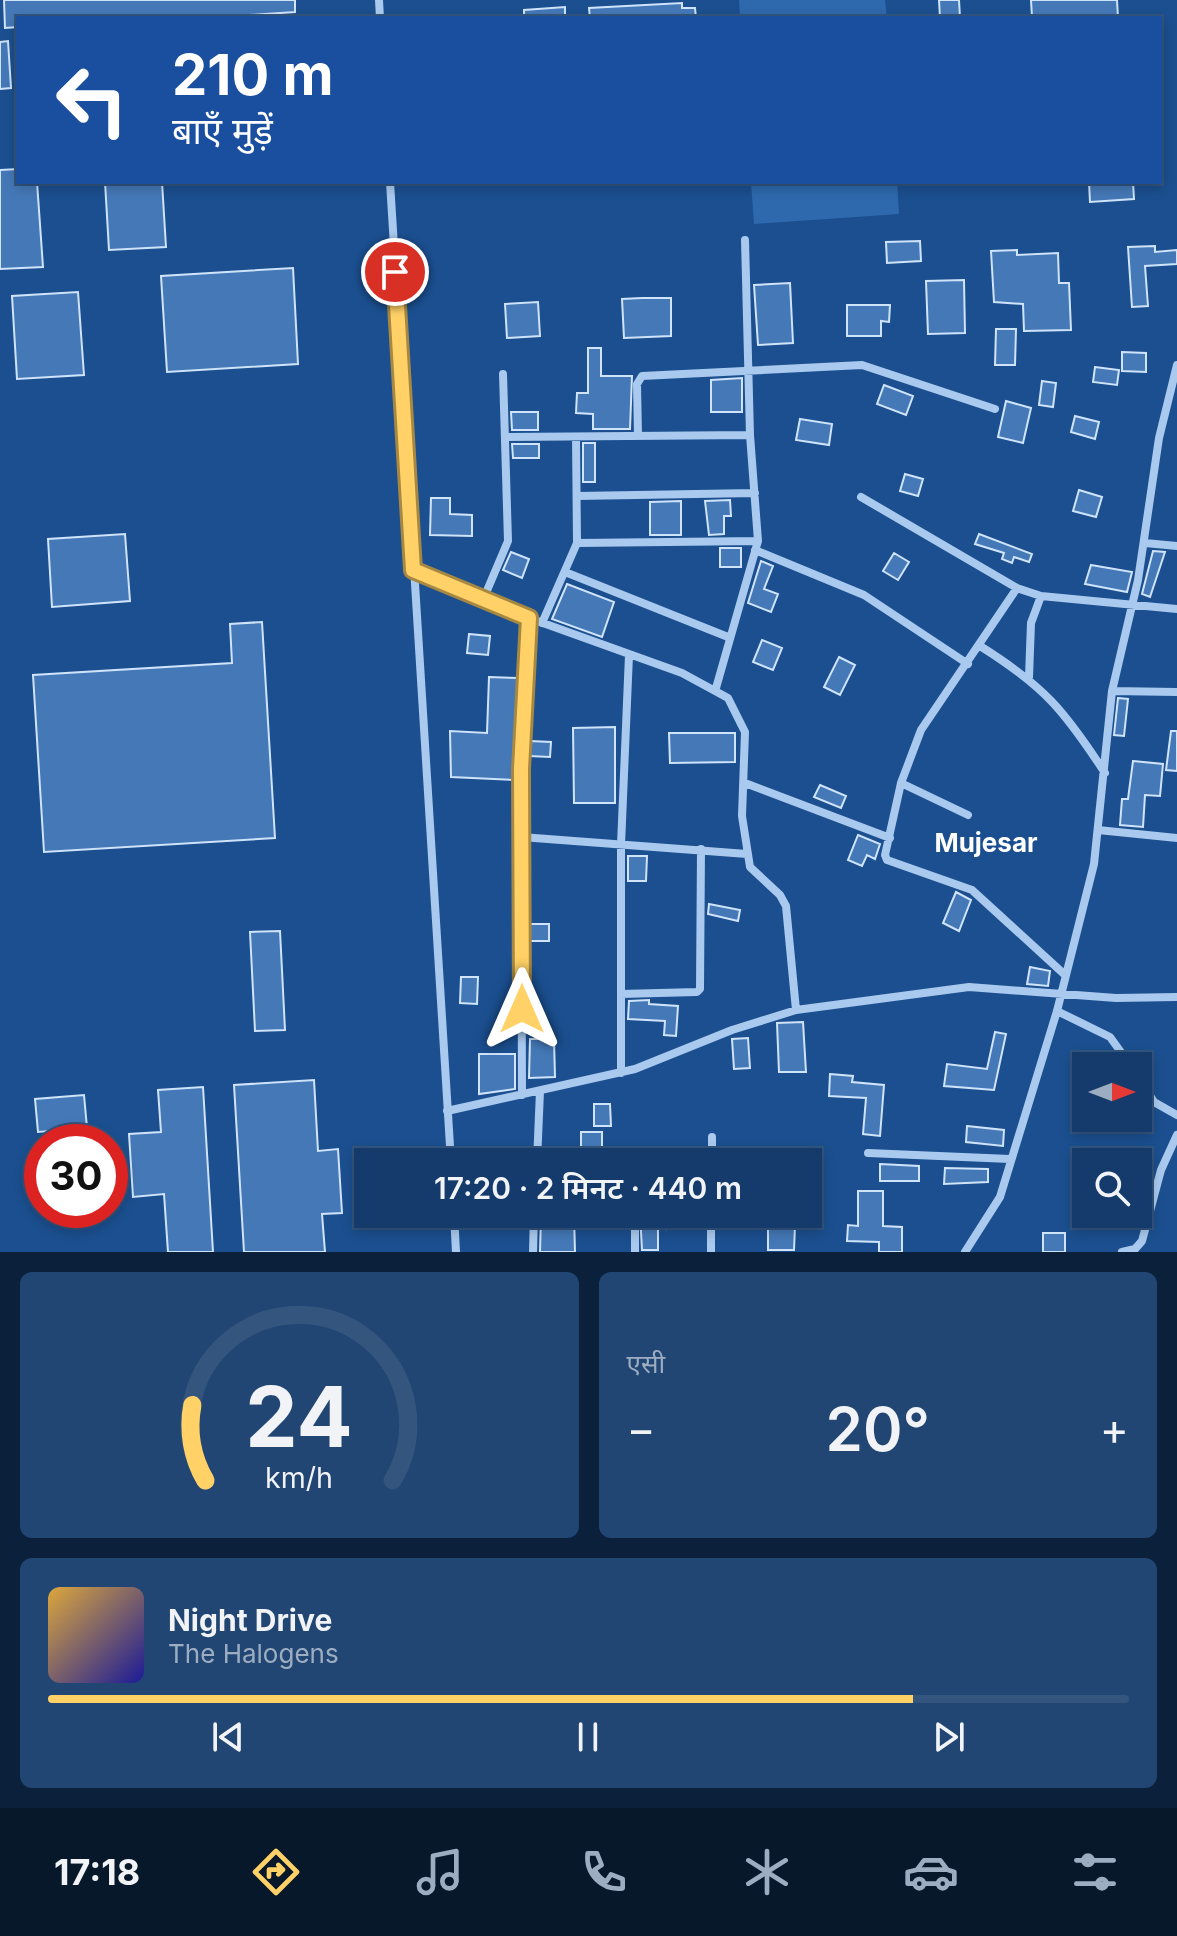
<!DOCTYPE html>
<html lang="hi">
<head>
<meta charset="utf-8">
<style>
  :root { --surface:#143b6b; --page:#214673; --text:#f1f3f6; --muted:#9dadc1; --line:#33557e; --accent:#ffd166 }
  body { margin:0; font-family:Inter,"Noto Sans Devanagari",sans-serif; background:var(--page); color:var(--text); height:100vh; display:flex; flex-direction:column; font-size:30px; white-space:nowrap }
  * { box-sizing:border-box; margin:0 }
  p { font-size:26px; color:var(--muted) }
  .icon { flex:none; width:44px; height:44px; fill:none; stroke:currentColor; stroke-width:2; stroke-linecap:round; stroke-linejoin:round }
  .map { position:relative; height:1252px; overflow:hidden }
  .panel { display:flex; flex-direction:column; gap:20px; padding:20px; background:#0b203b; flex:1 }
  .panel>* { flex:none }
  .banner { position:absolute; left:16px; top:16px; width:1146px; height:168px; border-radius:0px; box-shadow:0 4px 12px #0003,0 0 0 2px var(--line); background:#1a4fa0; color:#fff; overflow:hidden }
  .needle { width:52px; rotate:90deg }
  .buttons { position:absolute; left:1072px; top:1052px; display:grid; gap:16px }
  .buttons a { display:grid; place-items:center; width:80px; height:80px; border-radius:0px; background:var(--surface); box-shadow:0 4px 12px #0003,0 0 0 2px var(--line); font-size:40px }
  .speed { position:absolute; left:24px; top:1124px; display:flex; gap:16px; font-size:40px; font-weight:700; text-align:center }
  .speed>* { display:grid; place-content:center; width:104px; height:104px; border-radius:50%; background:var(--surface); box-shadow:0 4px 12px #0003,0 0 0 2px var(--line); line-height:1 }
  .speed .limit { border:12px solid #d22; background:#fff; color:#111 }
  .pin { position:absolute; display:grid; place-items:center; width:68px; height:68px; color:#fff; margin:-34px; border:4px solid #fff; border-radius:50%; box-shadow:0 2px 8px #0007 }
  .me { position:absolute; width:88px; margin:-44px; rotate:0deg; stroke-linejoin:round; filter:drop-shadow(0 0 6px #0008) }
  .turn { display:flex; align-items:center; gap:28px; height:168px; padding:0 24px; font-size:36px }
  .turn .icon { width:104px; height:104px; stroke-width:2.5 }
  .turn b { display:block; font-size:56px; line-height:68px }
  .big { font-size:60px; font-weight:600; line-height:1.1 }
  .panel .tile { flex:1; display:flex; flex-direction:column; justify-content:center; gap:12px; min-width:0; padding:0 28px; border-radius:12px; background:var(--page) }
  .panel .dial { align-items:center; gap:0 }
  .dial svg { height:208px; overflow:visible; fill:none; stroke:var(--line); stroke-width:7; stroke-linecap:round; text-anchor:middle }
  .dial text { fill:var(--text); stroke:none }
  .song { display:flex; align-items:center; gap:24px }
  .cover { width:96px; height:96px; border-radius:12px; background:linear-gradient(135deg,hsl(40 70% 55%),hsl(240 70% 35%)) }
  .played { height:8px; border-radius:4px; background:linear-gradient(90deg,var(--accent) 80%,var(--line) 80%) }
  .keys { display:flex; justify-content:space-around; direction:ltr }
  .heat { display:flex; justify-content:space-between; align-items:center; font-size:44px; direction:ltr }
  .panel .tiles { flex:1; display:grid; gap:20px; grid-template-columns:1fr 1fr }
  .tile:last-child { grid-column:span 2 }
  .trip { position:absolute; left:354px; top:1148px; width:468px; height:80px; border-radius:0px; background:var(--surface); box-shadow:0 4px 12px #0003,0 0 0 2px var(--line); font-weight:600; line-height:80px; text-align:center }
  .menu { display:flex; height:128px; justify-content:space-around; align-items:center; background:#08182b; color:var(--muted) }
  .menu .icon { width:56px; height:56px }
  .menu .on { color:var(--accent) }
  .menu b { font-size:36px; color:var(--text) }
  .map>svg:first-child { display:block }
  .green { fill:#2e69ad }
  .building { fill:#4478b7; stroke:#cfe3fa; stroke-width:2 }
  .lines { fill:none; stroke-linecap:round; stroke-linejoin:round }
  .minor { stroke:#a9c9ee; stroke-width:8 }
  .route-casing { stroke:#a68842; stroke-width:20 }
  .route { stroke:#ffd166; stroke-width:14 }
  .labels { text-anchor:middle; dominant-baseline:central; stroke-width:6; stroke-linejoin:round; paint-order:stroke }
  .neighbourhood-label { font-size:26px; font-weight:bold; fill:#fff; stroke:#1b4f8f }
</style>
</head>
<body>
<div class="map">
<svg width="1177" height="1252" viewBox="0 0 1177 1252">
  <rect width="100%" height="100%" fill="#1b4f8f"/>
  <path class="green" d="M 739,0 L 885,0 L 887,18 L 740,18 Z
    M 751,182 L 897,182 L 899,214 L 754,224 Z"/>
  <path class="building" d="M 4,0 L 295,0 L 295,12 L 202,18 L 18,18 L 18,27 L 5,28 Z
    M 939,0 L 959,0 L 960,18 L 940,18 Z
    M 1031,0 L 1117,0 L 1118,18 L 1032,17 Z
    M 682,3 L 682,8 L 695,8 L 696,18 L 590,18 L 589,8 Z
    M 565,7 L 565,18 L 524,18 L 524,10 Z
    M 8,41 L 11,88 L 0,89 L 0,42 Z
    M 18,169 L 18,182 L 37,182 L 43,267 L 0,269 L 0,170 Z
    M 105,182 L 162,182 L 166,247 L 109,250 Z
    M 1089,182 L 1133,182 L 1134,199 L 1090,202 Z
    M 920,241 L 921,261 L 887,263 L 886,242 Z
    M 1155,246 L 1155,252 L 1177,250 L 1177,264 L 1145,266 L 1148,306 L 1132,307 L 1128,247 Z
    M 1017,250 L 1017,255 L 1058,253 L 1059,283 L 1069,283 L 1071,330 L 1024,331 L 1023,304 L 994,302 L 991,251 Z
    M 293,268 L 298,364 L 167,372 L 161,276 Z
    M 964,280 L 965,333 L 928,334 L 926,281 Z
    M 790,283 L 793,343 L 758,345 L 754,285 Z
    M 78,292 L 84,375 L 17,379 L 12,296 Z
    M 642,298 L 671,298 L 671,336 L 624,338 L 622,299 Z
    M 538,302 L 540,336 L 507,338 L 505,304 Z
    M 847,305 L 890,305 L 889,322 L 881,321 L 881,336 L 847,336 Z
    M 996,329 L 1016,329 L 1015,365 L 995,365 Z
    M 588,348 L 601,348 L 601,376 L 632,376 L 630,429 L 593,429 L 593,414 L 576,413 L 577,393 L 588,393 Z
    M 1122,352 L 1146,353 L 1146,372 L 1122,371 Z
    M 1095,367 L 1119,370 L 1117,385 L 1093,382 Z
    M 742,378 L 742,412 L 711,412 L 711,380 Z
    M 1042,381 L 1056,383 L 1053,407 L 1039,405 Z
    M 884,385 L 913,396 L 906,415 L 877,404 Z
    M 1006,401 L 1031,408 L 1023,443 L 998,437 Z
    M 511,412 L 538,412 L 538,430 L 512,430 Z
    M 1075,416 L 1099,422 L 1095,439 L 1071,432 Z
    M 800,419 L 832,424 L 829,445 L 796,440 Z
    M 583,443 L 595,443 L 595,482 L 583,482 Z
    M 512,444 L 539,444 L 539,458 L 513,458 Z
    M 905,474 L 923,479 L 918,496 L 900,491 Z
    M 1079,490 L 1102,497 L 1096,517 L 1073,511 Z
    M 431,498 L 450,498 L 450,514 L 472,515 L 472,536 L 430,535 Z
    M 730,500 L 731,516 L 724,516 L 724,534 L 709,535 L 705,501 Z
    M 681,501 L 681,535 L 650,535 L 650,502 Z
    M 125,534 L 130,601 L 52,607 L 48,539 Z
    M 979,534 L 1032,554 L 1029,562 L 1014,557 L 1012,563 L 1002,559 L 1004,553 L 975,544 Z
    M 720,548 L 741,548 L 741,567 L 720,567 Z
    M 1153,551 L 1165,552 L 1150,597 L 1142,594 Z
    M 511,552 L 529,559 L 522,578 L 503,570 Z
    M 894,553 L 909,562 L 898,580 L 883,571 Z
    M 761,561 L 773,566 L 764,589 L 778,594 L 771,612 L 748,603 Z
    M 1091,565 L 1132,572 L 1127,592 L 1085,584 Z
    M 567,584 L 614,602 L 602,637 L 552,619 Z
    M 262,622 L 275,838 L 44,852 L 33,675 L 232,663 L 230,624 Z
    M 469,634 L 490,636 L 488,655 L 467,653 Z
    M 762,640 L 782,648 L 773,670 L 753,662 Z
    M 839,657 L 855,665 L 840,695 L 824,687 Z
    M 489,677 L 519,678 L 514,780 L 451,777 L 450,731 L 487,733 Z
    M 1118,698 L 1128,699 L 1124,736 L 1114,735 Z
    M 615,727 L 615,803 L 574,803 L 573,728 Z
    M 1171,731 L 1177,731 L 1177,771 L 1166,770 Z
    M 669,733 L 735,733 L 735,762 L 670,763 Z
    M 530,741 L 551,742 L 550,757 L 529,756 Z
    M 1133,761 L 1163,764 L 1160,796 L 1145,795 L 1143,827 L 1120,825 L 1122,799 L 1128,799 Z
    M 820,785 L 846,796 L 841,808 L 814,797 Z
    M 858,835 L 880,844 L 875,859 L 867,855 L 862,866 L 848,860 Z
    M 628,856 L 647,856 L 646,881 L 628,881 Z
    M 956,892 L 971,900 L 959,931 L 943,923 Z
    M 709,904 L 740,910 L 738,921 L 708,914 Z
    M 528,924 L 549,924 L 549,941 L 529,941 Z
    M 280,931 L 285,1030 L 255,1031 L 250,932 Z
    M 1030,967 L 1050,971 L 1048,986 L 1027,984 Z
    M 461,977 L 478,977 L 477,1004 L 460,1003 Z
    M 649,1000 L 649,1004 L 678,1006 L 676,1036 L 664,1035 L 665,1021 L 628,1019 L 629,1001 Z
    M 803,1022 L 806,1072 L 779,1072 L 777,1023 Z
    M 995,1032 L 1006,1034 L 994,1090 L 944,1086 L 947,1064 L 987,1069 Z
    M 748,1038 L 750,1068 L 734,1069 L 732,1039 Z
    M 530,1039 L 554,1039 L 555,1077 L 529,1078 Z
    M 479,1054 L 515,1054 L 515,1089 L 479,1094 Z
    M 830,1074 L 853,1076 L 852,1082 L 884,1085 L 880,1136 L 863,1134 L 866,1098 L 829,1096 Z
    M 314,1080 L 318,1151 L 338,1149 L 342,1213 L 322,1214 L 325,1252 L 244,1252 L 234,1085 Z
    M 203,1087 L 213,1252 L 168,1252 L 164,1194 L 133,1197 L 129,1134 L 161,1132 L 158,1090 Z
    M 84,1095 L 87,1128 L 38,1132 L 35,1099 Z
    M 594,1104 L 610,1104 L 611,1126 L 594,1126 Z
    M 967,1126 L 1004,1130 L 1003,1146 L 966,1142 Z
    M 581,1132 L 602,1132 L 602,1162 L 581,1162 Z
    M 880,1164 L 919,1166 L 919,1181 L 880,1181 Z
    M 945,1168 L 988,1169 L 988,1182 L 944,1184 Z
    M 858,1191 L 883,1191 L 883,1226 L 902,1227 L 902,1252 L 879,1252 L 879,1242 L 847,1241 L 848,1225 L 858,1226 Z
    M 640,1214 L 666,1214 L 666,1229 L 658,1228 L 658,1250 L 642,1250 Z
    M 574,1216 L 575,1252 L 540,1252 L 541,1217 Z
    M 768,1226 L 795,1226 L 794,1250 L 768,1250 Z
    M 1043,1233 L 1065,1233 L 1065,1252 L 1043,1252 Z"/>
  <g class="lines">
    <path class="minor" d="M 379,0 L 380,18
      M 390,182 L 451,1162
      M 745,240 L 750,435 L 758,541
      M 638,436 L 637,384 L 642,376 L 862,365 L 995,409
      M 505,437 L 750,435
      M 577,496 L 755,493
      M 861,497 L 1017,588 L 1041,596 L 1177,609
      M 577,543 L 758,541 L 716,688
      M 1145,543 L 1177,546
      M 755,550 L 864,595 L 968,664
      M 413,570 L 529,618 L 682,673 L 728,698 L 745,732 L 742,816 L 750,867 L 780,895 L 786,906 L 796,1010
      M 565,572 L 728,637
      M 1017,588 L 921,730 L 901,783 L 885,855 L 887,860 L 972,890 L 1064,974
      M 483,600 L 508,541 L 503,374
      M 542,623 L 577,543 L 576,437
      M 980,646 C 1044,686 1064,710 1105,773
      M 1029,677 L 1031,623 L 1041,596
      M 1112,691 L 1177,692
      M 745,783 L 890,838
      M 901,783 L 968,815
      M 1098,830 L 1177,838
      M 521,837 L 747,854
      M 621,994 L 697,992 L 700,989 L 701,849
      M 1057,1011 L 1110,1037 L 1131,1066
      M 621,1073 L 621,845 L 629,655
      M 1138,1077 L 1154,1102 L 1177,1115
      M 522,1095 L 521,769 L 529,618
      M 447,1111 L 635,1069 L 732,1030 L 796,1010 L 969,987 L 1116,998 L 1177,997
      M 868,1153 L 1010,1159
      M 537,1162 L 540,1091
      M 712,1162 L 712,1137
      M 454,1214 L 456,1252
      M 631,1214 L 635,1219 L 635,1252
      M 533,1252 L 534,1214
      M 711,1252 L 711,1214
      M 965,1252 L 1000,1197 L 1057,1011 L 1094,864 L 1112,691 L 1138,580 L 1159,438 L 1177,365
      M 1122,1252 L 1135,1249 L 1142,1241 L 1161,1170 L 1177,1135"/>
  </g>
  <g class="lines">
    <g class="route-casing">
      <path id="route" d="M 395,272 L 413,570 L 529,618 L 521,769 L 522,1009"/>
    </g>
    <use href="#route" class="route"/>
  </g>
  <g class="labels">
    <g class="neighbourhood-label">
      <text x="986" y="842">Mujesar</text>
    </g>
  </g>
</svg>
<div class="buttons">
<a><svg class="needle" viewBox="-14 -14 28 28"><path d="M0-13l5 13h-10z" fill="#e53935"/><path d="M0 13l5-13h-10z" fill="#9dadc1"/></svg></a>
<a><svg class="icon" aria-label="search" viewBox="0 0 24 24"><circle cx="10" cy="10" r="6"/><path d="M15 15l6 6"/></svg></a>
</div>
<div class="speed"><div class="limit">30</div></div>
<div class="pin" style="left:395px;top:272px;background:#d93025"><svg class="icon" aria-label="arrive" viewBox="0 0 24 24"><path d="M6 21V4h12l-3 4 3 4H6"/></svg></div>
<svg class="me" style="left:522px;top:1009px" viewBox="-20 -20 40 40"><path d="M0-17L14 15 0 8-14 15z" fill="#ffd166" stroke="#fff" stroke-width="4"/></svg>
<div class="trip">17:20 · 2 मिनट · 440 m</div>
<div class="banner">
<div class="turn"><svg class="icon" aria-label="left" viewBox="0 0 24 24"><path d="M17 20v-9H6M10 6l-5 5 5 5"/></svg><div><b>210 m</b>बाएँ मुड़ें</div></div>
</div>
</div>
<section class="panel">
<div class="tiles">
<div class="tile dial"><svg viewBox="0 0 100 80">
<path d="M14 69A42 42 0 1 1 86 69"/>
<path d="M14 69A42 42 0 0 1 9 40" stroke="#ffd166"/>
<text x="50" y="56" font-size="32" font-weight="700">24</text>
<text x="50" y="72" font-size="11">km/h</text>
</svg></div>
<div class="tile"><p>एसी</p>
<div class="heat"><a>−</a><b class="big">20°</b><a>+</a></div>
</div>
<div class="tile">
<div class="song"><i class="cover"></i><div><b>Night Drive</b><p>The Halogens</p></div></div>
<div class="played"></div>
<div class="keys"><svg class="icon" aria-label="previous" viewBox="0 0 24 24"><path d="M18 5L8 12l10 7zM5 5v14"/></svg><svg class="icon" aria-label="pause" viewBox="0 0 24 24"><path d="M8 5v14M16 5v14"/></svg><svg class="icon" aria-label="next" viewBox="0 0 24 24"><path d="M6 5l10 7-10 7zM19 5v14"/></svg></div>
</div>
</div>
</section>
<nav class="menu">
<b>17:18</b>
<svg class="icon on" aria-label="directions" viewBox="0 0 24 24"><path d="M12 3l9 9-9 9-9-9zM9 14v-3h6M13 9l2 2-2 2"/></svg>
<svg class="icon" aria-label="music" viewBox="0 0 24 24"><path d="M9 18V5l10-2v13"/><circle cx="6" cy="18" r="3"/><circle cx="16" cy="16" r="3"/></svg>
<svg class="icon" aria-label="phone" viewBox="0 0 24 24"><path d="M5 4h4l2 5-3 2q2 4 5 5l2-3 5 2v4C11 20 4 13 5 4z"/></svg>
<svg class="icon" aria-label="climate" viewBox="0 0 24 24"><path d="M12 3v18M4 7l16 10M4 17L20 7"/></svg>
<svg class="icon" aria-label="car" viewBox="0 0 24 24"><path d="M5 17H2v-5l4-1 3-4h7l3 4 3 1v5h-3M9 17h6M6 11h13"/><circle cx="7" cy="17" r="2"/><circle cx="17" cy="17" r="2"/></svg>
<svg class="icon" aria-label="filters" viewBox="0 0 24 24"><path d="M4 7h16M4 17h16"/><circle cx="9" cy="7" r="2"/><circle cx="15" cy="17" r="2"/></svg>
</nav>
</body>
</html>
